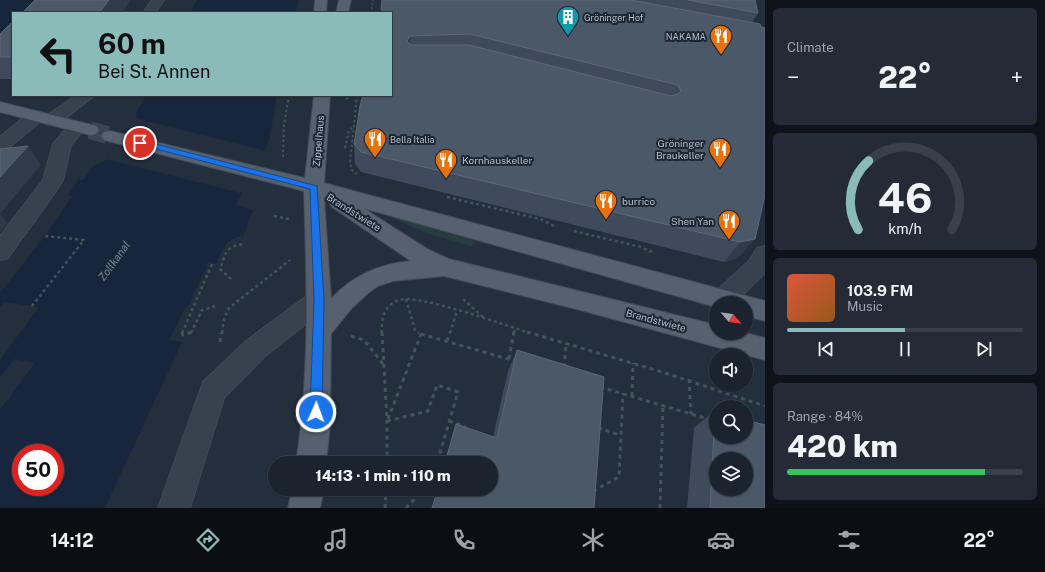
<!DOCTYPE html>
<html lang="en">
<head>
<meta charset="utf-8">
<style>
  :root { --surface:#1b232e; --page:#242b36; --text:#f1f3f6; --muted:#a0a4aa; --line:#39404a; --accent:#8bbbb9 }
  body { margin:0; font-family:"Public Sans",sans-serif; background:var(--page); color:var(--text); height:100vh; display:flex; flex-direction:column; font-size:15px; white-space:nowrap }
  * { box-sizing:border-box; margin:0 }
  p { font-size:13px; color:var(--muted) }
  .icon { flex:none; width:22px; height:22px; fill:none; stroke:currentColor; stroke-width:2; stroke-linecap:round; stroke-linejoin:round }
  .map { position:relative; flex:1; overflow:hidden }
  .panel { display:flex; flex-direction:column; gap:8px; padding:8px; background:#0f1319; width:280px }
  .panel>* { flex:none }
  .top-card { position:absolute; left:12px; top:12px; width:380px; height:84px; border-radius:0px; box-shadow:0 1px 3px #0004,0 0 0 1px var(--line); background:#8bbbb9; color:#111; overflow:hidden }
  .needle { width:26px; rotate:118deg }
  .buttons { position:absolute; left:709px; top:296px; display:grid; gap:8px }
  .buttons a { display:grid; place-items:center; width:44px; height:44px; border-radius:50%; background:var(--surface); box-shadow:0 1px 3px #0004,0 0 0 1px var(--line); font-size:20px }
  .speed { position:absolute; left:12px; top:444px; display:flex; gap:8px; font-size:20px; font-weight:700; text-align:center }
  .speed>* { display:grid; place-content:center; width:52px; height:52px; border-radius:50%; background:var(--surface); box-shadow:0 1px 3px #0004,0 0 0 1px var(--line); line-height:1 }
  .speed .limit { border:6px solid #d22; background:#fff; color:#111 }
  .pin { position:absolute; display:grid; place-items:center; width:34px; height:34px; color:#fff; margin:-17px; border:2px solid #fff; border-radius:50%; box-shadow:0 1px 4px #0007 }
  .me { position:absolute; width:44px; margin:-22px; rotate:2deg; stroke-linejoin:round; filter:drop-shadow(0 0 3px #0008) }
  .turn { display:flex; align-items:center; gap:14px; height:84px; padding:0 20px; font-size:18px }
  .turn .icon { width:52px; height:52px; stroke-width:2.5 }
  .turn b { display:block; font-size:28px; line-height:34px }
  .big { font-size:30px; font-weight:800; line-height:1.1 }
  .panel .tile { flex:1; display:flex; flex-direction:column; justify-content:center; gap:6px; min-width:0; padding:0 14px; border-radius:6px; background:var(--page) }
  .panel .dial { align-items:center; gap:0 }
  .dial svg { height:104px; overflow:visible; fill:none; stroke:var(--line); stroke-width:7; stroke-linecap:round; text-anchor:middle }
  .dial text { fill:var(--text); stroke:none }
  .song { display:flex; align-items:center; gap:12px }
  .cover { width:48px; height:48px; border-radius:6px; background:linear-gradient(135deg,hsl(10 70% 55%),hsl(30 70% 35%)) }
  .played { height:4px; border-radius:2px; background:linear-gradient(90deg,var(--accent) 50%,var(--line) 50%) }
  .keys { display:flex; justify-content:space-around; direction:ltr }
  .heat { display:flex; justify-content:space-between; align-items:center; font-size:22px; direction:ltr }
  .charge { height:6px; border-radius:3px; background:linear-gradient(90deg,#34c759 84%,var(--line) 0) }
  .trip { position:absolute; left:268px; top:456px; width:230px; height:40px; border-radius:20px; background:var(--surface); box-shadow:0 1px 3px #0004,0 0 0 1px var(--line); font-weight:800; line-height:40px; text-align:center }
  .menu { display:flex; height:64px; justify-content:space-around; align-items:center; background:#0b0e12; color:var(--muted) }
  .menu .icon { width:28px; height:28px }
  .menu .selected { color:var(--accent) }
  .menu b { font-size:18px; color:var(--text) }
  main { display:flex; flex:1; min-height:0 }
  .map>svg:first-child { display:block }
  .green { fill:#263c3f }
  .water { fill:#17263c; fill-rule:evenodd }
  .pier { fill:#242f3e }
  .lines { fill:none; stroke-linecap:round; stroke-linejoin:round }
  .major-tunnel { stroke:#3a4453; stroke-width:18; stroke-dasharray:18 8; stroke-linecap:butt }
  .minor-casing { stroke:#414a57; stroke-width:2 }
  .major-casing { stroke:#414a57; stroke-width:2 }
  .path-far3 { stroke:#3f5557; stroke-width:1.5; stroke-dasharray:2 2; stroke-linecap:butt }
  .path-far2 { stroke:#3f5557; stroke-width:2; stroke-dasharray:2.5 2.5; stroke-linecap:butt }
  .path-far1 { stroke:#3f5557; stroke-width:2.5; stroke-dasharray:3 3; stroke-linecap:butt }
  .path { stroke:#3f5557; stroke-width:3; stroke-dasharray:4 4; stroke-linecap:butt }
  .minor { fill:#38414e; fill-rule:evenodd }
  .major { fill:#56606e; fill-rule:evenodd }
  .wall { fill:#3f4b5c }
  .shaded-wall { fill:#2f3b4b }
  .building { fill:#4b5868; stroke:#5c6777; fill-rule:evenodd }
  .route { fill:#1a73e8; stroke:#114b97 }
  .labels { text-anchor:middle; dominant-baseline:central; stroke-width:4; stroke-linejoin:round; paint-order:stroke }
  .far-poi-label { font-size:9px; fill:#b4bcc9; stroke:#1d2633; text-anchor:start }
  .street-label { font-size:10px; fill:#b4bcc9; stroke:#1d2633 }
  .poi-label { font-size:10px; fill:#b4bcc9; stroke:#1d2633; text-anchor:end }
  .water-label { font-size:11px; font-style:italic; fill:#6d86a8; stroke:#1d2633 }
</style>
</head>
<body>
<main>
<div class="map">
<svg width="765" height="508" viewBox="0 0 765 508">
  <rect width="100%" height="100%" fill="#242f3e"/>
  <path class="green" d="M 396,215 L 472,240 L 475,243 L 471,246 L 429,234 L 392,218 L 392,216 Z"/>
  <path class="water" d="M 0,0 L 63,0 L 51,13 L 13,13 L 13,54 L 0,68 Z
    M 197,0 L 298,0 L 296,12 L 291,13 L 190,13 Z
    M 146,95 L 277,95 L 269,142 L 236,205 L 253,210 L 243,236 C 225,238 223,250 216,264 L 208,263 L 188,307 L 185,308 L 169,340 L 182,342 L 105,508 L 0,508 L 0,410 L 35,363 L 14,359 L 0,377 L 0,293 L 41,241 L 70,199 L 72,196 L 68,195 L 78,180 L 83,180 L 94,165 C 111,165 127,132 137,118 L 136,113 ZM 21,453 L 55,453 L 55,487 L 21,487 Z"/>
  <path class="pier" d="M 135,118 L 267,151 L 244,194 L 106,159 Z
    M 4,302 L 39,307 L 0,360 L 0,307 Z"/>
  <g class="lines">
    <path class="major-tunnel" d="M 90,130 L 110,136"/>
    <g class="minor-casing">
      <path id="minor" d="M 152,0 L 164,0 L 155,13 L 143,13 Z
        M 77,95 L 95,95 L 58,124 L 52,125 L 46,124 L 44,120 L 46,116 Z
        M 36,111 L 42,112 L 44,116 L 42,120 L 6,150 L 0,151 L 0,137 L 30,112 Z
        M 77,122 L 83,123 L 86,127 L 71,145 L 63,180 L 59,187 L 8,258 L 0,260 L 0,236 L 43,180 L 53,144 L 71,123 Z
        M 765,246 L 765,273 L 734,303 L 716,303 L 716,306 L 715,306 L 711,299 L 715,292 L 749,261 L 757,248 Z
        M 319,290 L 327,293 L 331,300 L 327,307 L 264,357 L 224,398 L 190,508 L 158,508 L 203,382 L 246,341 L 311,293 Z"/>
    </g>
    <g class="major-casing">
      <path id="major" d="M 315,0 L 327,0 L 326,13 L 314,13 Z
        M 339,0 L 351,0 L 348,13 L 336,13 Z
        M 314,95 L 330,95 L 324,183 L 765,301 L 765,321 L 746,316 L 746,303 L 716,303 L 716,307 L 363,208 L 429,250 L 449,259 L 716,325 L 716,333 L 746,333 L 765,338 L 765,360 L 580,310 L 444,276 L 393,281 L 378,286 L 368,293 L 351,309 L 331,334 L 330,426 L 326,463 L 296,463 C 310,373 307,282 304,191 L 104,140 L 101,136 L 104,132 L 110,131 L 305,178 ZM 324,197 L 331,199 L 329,202 L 332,207 L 411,261 C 379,264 353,275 331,299 Z
        M 0,102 L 96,126 L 99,130 L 96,134 L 90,135 L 0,112 Z
        M 292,489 L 324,489 L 320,508 L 288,508 Z"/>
    </g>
    <path class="path-far3" d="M 371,13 L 373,0"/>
    <path class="path-far2" d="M 357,95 L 350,163 L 352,170 L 357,174
      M 346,99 L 353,95
      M 345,148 L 349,130 L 354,127
      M 283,157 L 284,125 L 289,95"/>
    <path class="path-far1" d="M 447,197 L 540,219 L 554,226
      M 274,216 L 289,219
      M 574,231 L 641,247 L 652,252
      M 231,279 L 220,269 C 226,252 225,247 244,244
      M 406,299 L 415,330 L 419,333
      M 463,299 L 484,318
      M 32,306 L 84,240 L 45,236
      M 182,333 L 212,264
      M 191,333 L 202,310 L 216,306
      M 222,333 L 224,319 L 229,308 L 290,260
      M 382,333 C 381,319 384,305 399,300 C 420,294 504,325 530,333
      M 450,333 L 457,311
      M 514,333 L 515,329"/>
    <path class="path" d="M 182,332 L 183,335 L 192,332
      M 382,332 L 387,421 L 387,463
      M 527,332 L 662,372 L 765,406
      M 421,334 L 515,361
      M 351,336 L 364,340 L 383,364
      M 447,341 L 450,332
      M 220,342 L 222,332
      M 509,359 L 514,332
      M 564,367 L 566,344
      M 689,379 L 691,414
      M 600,387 L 708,419
      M 632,396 L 633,363
      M 388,419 L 421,334 L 418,332
      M 387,421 L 428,411 L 437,385 L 458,392 L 437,463
      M 449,421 L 466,427
      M 598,428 L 620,435
      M 593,491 L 619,477 L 623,393
      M 385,508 L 386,489
      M 406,508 L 424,489
      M 660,508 L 663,405"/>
    <use href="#minor" class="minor"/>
    <use href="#major" class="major"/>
  </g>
  <path class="wall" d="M 382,0 L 755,0 L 758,13 L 752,23 L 761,27 L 765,28 L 738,258 L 724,262 L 361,172 L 355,164 L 354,144 L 391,13 L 381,13 Z
    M 13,21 L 13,79 L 0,79 L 0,34 Z
    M 517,350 L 594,508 L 493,437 L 508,371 Z
    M 715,410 L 765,508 L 687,508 L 694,428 Z"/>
  <path class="shaded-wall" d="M 109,0 L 131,0 L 122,13 L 99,13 Z
    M 410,36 L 410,55 L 407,41 Z
    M 28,146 L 41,165 L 0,214 L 7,223 L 0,232 L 0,177 Z
    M 755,239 L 738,258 L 724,262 L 740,242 Z"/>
  <path class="building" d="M 35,0 L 109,0 L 99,13 L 22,13 Z
    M 382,0 L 631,0 L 760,24 L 761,27 L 765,28 L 765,195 L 755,239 L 740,242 L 361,152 L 354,144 L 360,106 L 363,95 L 391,95 L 391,13 L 383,13 L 383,10 L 381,10 ZM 470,34 L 678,85 L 681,91 L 678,94 L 671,96 L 469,45 L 411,45 L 407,41 L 410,36 Z
    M 688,0 L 755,0 L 758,13 Z
    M 13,21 L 13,57 L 0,57 L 0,34 Z
    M 28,146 L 0,177 L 0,149 Z
    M 517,350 L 604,377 L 594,508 L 432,508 L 438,489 L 491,489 L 491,463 L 445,463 L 456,424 L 497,438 Z
    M 715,410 L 716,410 L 716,437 L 746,437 L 746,420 L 765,425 L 765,508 L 710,508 ZM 716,459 L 746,459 L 746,489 L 716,489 Z"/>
  <path class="route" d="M 140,140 L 317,186 L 324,300 L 322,412 L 320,416 L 316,418 L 312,416 L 310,412 L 314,300 L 310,189 L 137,144 L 137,141 Z"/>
  <defs>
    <g id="building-pin" transform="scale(1.15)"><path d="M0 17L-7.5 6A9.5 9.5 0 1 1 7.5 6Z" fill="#0f9aa8" stroke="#1d2633"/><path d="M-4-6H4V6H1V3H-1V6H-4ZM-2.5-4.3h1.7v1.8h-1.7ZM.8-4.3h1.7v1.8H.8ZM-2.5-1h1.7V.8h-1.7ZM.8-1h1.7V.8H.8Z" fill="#fff"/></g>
    <g id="restaurant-pin" transform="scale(1.15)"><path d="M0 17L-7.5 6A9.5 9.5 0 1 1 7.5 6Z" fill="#e8710a" stroke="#1d2633"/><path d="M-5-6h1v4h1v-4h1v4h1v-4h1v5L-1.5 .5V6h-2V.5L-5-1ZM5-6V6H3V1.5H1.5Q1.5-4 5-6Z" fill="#fff"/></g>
  </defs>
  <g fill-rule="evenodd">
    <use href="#building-pin" x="568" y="17"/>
    <use href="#restaurant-pin" x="721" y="36"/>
    <use href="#restaurant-pin" x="375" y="139"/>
    <use href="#restaurant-pin" x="720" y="149"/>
    <use href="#restaurant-pin" x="446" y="160"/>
    <use href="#restaurant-pin" x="606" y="201"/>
    <use href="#restaurant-pin" x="729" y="221"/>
  </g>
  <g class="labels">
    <g class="far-poi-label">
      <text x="584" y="17">Gröninger Hof</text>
      <text x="706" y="36" text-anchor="end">NAKAMA</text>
      <text x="390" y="139">Bella Italia</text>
    </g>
    <g class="street-label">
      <text transform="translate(318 141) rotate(-85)">Zippelhaus</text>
      <text transform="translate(354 212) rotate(32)">Brandstwiete</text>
      <text transform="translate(656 320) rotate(15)">Brandstwiete</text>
    </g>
    <g class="poi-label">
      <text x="704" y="143">Gröninger<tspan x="704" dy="12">Braukeller</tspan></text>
      <text x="462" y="160" text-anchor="start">Kornhauskeller</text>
      <text x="622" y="201" text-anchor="start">burrico</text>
      <text x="714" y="221">Shen Yan</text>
    </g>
    <g class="water-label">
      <text transform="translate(114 261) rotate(-54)">Zollkanal</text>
    </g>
  </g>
</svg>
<div class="buttons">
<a><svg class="needle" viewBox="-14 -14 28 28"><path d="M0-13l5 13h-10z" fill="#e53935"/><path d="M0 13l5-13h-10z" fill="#a0a4aa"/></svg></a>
<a><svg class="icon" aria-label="sound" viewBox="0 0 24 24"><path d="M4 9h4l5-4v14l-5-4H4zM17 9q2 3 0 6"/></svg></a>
<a><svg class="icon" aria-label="search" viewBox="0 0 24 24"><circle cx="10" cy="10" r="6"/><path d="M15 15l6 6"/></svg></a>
<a><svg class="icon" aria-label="layers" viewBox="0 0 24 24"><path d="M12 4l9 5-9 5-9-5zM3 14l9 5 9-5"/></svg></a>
</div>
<div class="speed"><div class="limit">50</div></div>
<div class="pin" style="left:140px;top:143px;background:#d93025"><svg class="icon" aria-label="arrive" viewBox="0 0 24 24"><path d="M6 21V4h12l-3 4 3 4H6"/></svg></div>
<svg class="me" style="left:316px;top:412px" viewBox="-20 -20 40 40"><circle r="17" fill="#1a73e8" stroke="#fff" stroke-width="3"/><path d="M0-11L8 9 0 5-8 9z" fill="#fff"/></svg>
<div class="trip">14:13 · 1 min · 110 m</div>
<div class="top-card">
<div class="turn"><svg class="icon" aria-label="left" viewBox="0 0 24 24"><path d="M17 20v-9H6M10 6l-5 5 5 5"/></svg><div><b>60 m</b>Bei St. Annen</div></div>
</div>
</div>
<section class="panel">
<div class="tile"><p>Climate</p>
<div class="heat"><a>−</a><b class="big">22°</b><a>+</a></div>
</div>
<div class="tile dial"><svg viewBox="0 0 100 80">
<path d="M14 69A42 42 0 1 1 86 69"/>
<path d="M14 69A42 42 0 0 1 22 16" stroke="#8bbbb9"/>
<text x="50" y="56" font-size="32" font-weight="700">46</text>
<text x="50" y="72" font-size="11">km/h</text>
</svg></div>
<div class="tile">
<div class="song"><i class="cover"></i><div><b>103.9 FM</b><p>Music</p></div></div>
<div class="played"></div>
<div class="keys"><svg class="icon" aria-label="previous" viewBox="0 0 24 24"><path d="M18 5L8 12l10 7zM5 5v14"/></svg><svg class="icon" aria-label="pause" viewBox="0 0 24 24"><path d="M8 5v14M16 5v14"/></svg><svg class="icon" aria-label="next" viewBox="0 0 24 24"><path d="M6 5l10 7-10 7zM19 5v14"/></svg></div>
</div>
<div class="tile"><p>Range · 84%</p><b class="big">420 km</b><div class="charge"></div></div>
</section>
</main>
<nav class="menu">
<b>14:12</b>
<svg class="icon selected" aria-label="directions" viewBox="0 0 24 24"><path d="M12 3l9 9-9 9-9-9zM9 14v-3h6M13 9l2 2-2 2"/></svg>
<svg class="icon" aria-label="music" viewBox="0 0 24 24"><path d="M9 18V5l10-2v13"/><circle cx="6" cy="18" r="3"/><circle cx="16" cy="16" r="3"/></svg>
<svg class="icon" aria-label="phone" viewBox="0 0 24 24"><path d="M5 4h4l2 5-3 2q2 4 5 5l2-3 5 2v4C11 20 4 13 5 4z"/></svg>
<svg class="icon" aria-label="climate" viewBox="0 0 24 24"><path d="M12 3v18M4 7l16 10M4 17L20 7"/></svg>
<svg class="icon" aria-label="car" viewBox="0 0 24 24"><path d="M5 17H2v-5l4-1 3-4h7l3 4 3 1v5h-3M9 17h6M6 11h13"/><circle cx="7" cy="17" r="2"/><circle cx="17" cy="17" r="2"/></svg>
<svg class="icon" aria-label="filters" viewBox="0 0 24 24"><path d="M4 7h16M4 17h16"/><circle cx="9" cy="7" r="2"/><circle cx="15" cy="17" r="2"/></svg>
<b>22°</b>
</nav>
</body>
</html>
